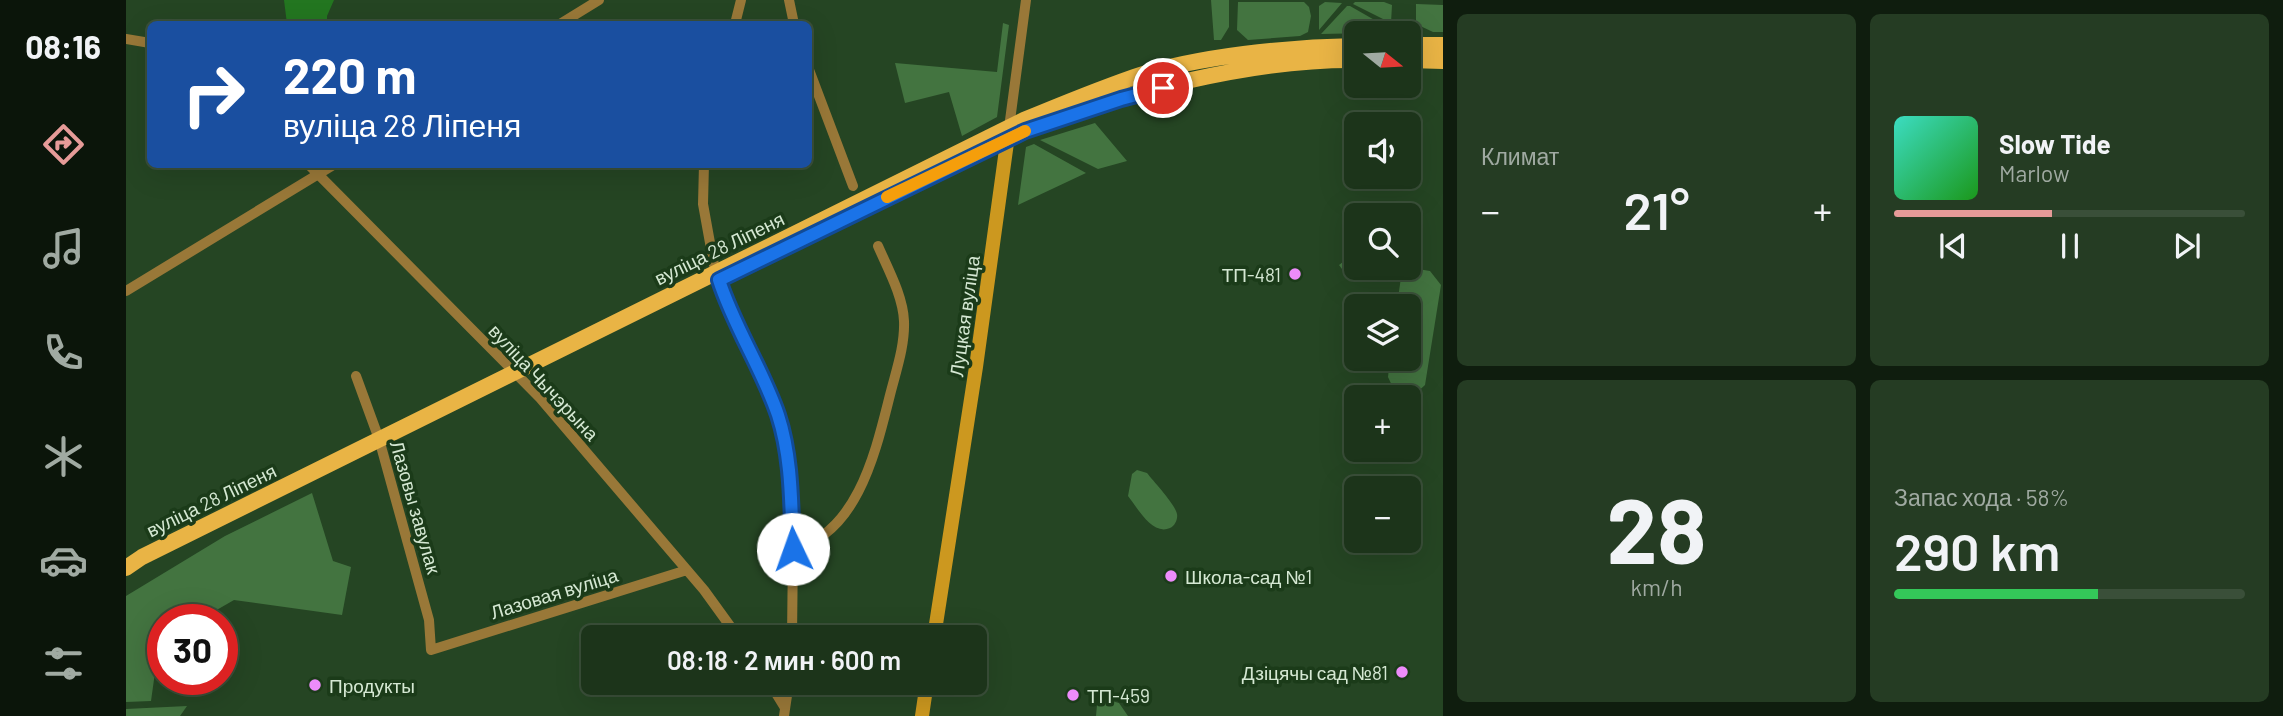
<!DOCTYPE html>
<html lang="ru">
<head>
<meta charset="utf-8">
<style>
  :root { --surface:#1c341a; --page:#253c23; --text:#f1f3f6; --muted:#a0aaa2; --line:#3a4f39; --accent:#e69b98 }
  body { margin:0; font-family:Barlow,sans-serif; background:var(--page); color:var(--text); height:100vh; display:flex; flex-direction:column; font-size:26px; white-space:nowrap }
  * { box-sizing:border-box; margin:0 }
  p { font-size:23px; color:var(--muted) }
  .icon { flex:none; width:38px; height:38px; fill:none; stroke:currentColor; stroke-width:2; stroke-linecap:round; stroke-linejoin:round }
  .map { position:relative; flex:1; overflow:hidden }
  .side { display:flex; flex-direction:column; gap:14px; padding:14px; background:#0f1d0e; width:840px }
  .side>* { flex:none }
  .top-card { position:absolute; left:21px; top:21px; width:665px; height:147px; border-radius:10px; box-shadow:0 7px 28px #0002,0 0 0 2px var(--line); background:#1a4fa0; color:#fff; overflow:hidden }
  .needle { width:46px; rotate:108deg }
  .controls { position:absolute; left:1218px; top:21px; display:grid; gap:14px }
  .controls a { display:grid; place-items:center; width:77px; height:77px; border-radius:10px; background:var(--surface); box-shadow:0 7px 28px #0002,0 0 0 2px var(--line); font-size:35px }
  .speed { position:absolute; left:21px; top:604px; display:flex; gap:14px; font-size:35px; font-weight:700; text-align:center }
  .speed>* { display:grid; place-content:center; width:91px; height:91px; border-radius:50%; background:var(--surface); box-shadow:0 7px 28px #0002,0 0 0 2px var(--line); line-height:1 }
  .speed .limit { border:10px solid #d22; background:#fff; color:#111 }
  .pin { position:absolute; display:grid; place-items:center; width:60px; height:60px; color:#fff; margin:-30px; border:4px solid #fff; border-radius:50%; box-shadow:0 2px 7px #0007 }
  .me { position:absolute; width:77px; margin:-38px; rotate:357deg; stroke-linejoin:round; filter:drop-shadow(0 0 5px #0008) }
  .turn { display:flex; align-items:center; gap:24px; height:147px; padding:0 21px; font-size:32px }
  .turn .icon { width:91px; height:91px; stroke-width:2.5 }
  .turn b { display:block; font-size:49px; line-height:60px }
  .big { font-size:52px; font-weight:600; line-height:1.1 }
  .side .widget { flex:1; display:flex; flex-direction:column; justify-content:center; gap:10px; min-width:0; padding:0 24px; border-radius:10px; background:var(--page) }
  .side .dial { align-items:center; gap:0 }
  .dial b { font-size:91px; line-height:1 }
  .song { display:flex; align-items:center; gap:21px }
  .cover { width:84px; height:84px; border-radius:10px; background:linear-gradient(135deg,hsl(170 70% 55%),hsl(120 70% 35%)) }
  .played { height:7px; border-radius:4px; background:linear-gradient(90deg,var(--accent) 45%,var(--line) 45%) }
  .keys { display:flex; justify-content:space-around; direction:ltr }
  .heat { display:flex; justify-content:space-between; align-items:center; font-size:38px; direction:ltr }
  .charge { height:10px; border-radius:5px; background:linear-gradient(90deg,#34c759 58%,var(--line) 0) }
  .side .tiles { flex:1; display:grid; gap:14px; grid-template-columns:repeat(2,1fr) }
  .trip { position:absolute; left:455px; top:625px; width:406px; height:70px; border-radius:10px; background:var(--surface); box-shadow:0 7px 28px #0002,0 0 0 2px var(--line); font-weight:600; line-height:70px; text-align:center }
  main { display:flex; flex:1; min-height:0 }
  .dock { display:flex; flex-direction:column; width:126px; justify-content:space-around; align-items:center; background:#0b150a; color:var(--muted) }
  .dock .icon { width:49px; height:49px }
  .dock .on { color:var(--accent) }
  .dock b { font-size:32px; color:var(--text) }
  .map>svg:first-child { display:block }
  .green { fill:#437440 }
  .forest { fill:#237620 }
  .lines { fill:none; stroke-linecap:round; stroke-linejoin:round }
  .minor { stroke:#997838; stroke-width:10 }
  .secondary { stroke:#cc981f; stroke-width:14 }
  .primary { stroke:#e9b445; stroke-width:16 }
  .route-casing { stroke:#114b97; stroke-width:18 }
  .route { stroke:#1a73e8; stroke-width:12 }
  .slow { stroke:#f59e0b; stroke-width:12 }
  .poi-dot { fill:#ed8cfa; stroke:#1b3b19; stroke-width:2.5 }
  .labels { text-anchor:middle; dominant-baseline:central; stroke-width:7; stroke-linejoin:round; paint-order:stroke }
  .street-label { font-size:19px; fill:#d5e8d3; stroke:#1b3b19 }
  .poi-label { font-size:19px; fill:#d5e8d3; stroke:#1b3b19; text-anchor:start }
</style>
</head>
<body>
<main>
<nav class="dock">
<b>08:16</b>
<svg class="icon on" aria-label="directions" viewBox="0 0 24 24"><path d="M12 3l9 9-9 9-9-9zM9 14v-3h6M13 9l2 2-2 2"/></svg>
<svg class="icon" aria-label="music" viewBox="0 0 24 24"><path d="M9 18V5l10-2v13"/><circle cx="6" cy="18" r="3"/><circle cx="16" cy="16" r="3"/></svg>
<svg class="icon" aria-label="phone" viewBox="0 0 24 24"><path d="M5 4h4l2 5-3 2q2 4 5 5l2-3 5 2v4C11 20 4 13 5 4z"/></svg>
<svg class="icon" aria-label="climate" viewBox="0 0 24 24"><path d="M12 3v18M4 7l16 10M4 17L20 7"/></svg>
<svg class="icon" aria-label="car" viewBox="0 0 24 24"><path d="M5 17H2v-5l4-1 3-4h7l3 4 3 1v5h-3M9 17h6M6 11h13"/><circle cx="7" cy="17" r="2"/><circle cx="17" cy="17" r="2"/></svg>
<svg class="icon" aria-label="filters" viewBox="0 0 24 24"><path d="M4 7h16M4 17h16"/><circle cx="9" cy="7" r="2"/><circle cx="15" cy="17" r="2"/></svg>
</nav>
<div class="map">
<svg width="1317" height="716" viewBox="0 0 1317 716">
  <rect width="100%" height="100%" fill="#254523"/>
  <path class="green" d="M 1085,0 L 1103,0 L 1103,27 L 1095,40 L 1088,40 Z
    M 1112,2 L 1178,2 L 1183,7 L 1185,16 L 1182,32 L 1174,36 L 1122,40 L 1111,30 Z
    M 1199,2 L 1216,3 L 1193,30 L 1193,6 Z
    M 1229,2 L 1258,2 L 1266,5 L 1265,23 L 1227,4 Z
    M 1290,4 L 1317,5 L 1317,32 L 1307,32 L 1290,24 Z
    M 1221,6 L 1224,6 L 1259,26 L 1243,33 L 1195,34 Z
    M 877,23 L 883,25 L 871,117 L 836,136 L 823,92 L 779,103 L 769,63 L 871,72 Z
    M 969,123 L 1001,161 L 972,169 L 914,140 Z
    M 908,144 L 960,173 L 892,205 L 900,147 Z
    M 1226,255 L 1230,260 L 1230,268 L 1236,268 L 1239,272 L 1225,281 L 1213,265 Z
    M 1286,268 L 1304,271 L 1315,285 L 1299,385 L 1287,396 L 1269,392 L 1262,377 L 1264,359 L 1283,359 L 1283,306 L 1271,306 L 1275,277 Z
    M 1011,470 L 1021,473 C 1028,482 1049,504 1051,514 C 1052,519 1049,526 1044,528 C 1026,536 1011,507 1002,496 L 1006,474 Z
    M 186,493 L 207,561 L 225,567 L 216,615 L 108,600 L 75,619 L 37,620 L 37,647 L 32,651 L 25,701 L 0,702 L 0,596 L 99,536 Z
    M 979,699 L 993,703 L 1002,716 L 970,716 L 971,705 Z
    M 61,706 L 54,716 L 0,716 L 0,709 Z"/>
  <path class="forest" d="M 158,0 L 208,0 L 201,16 L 201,24 L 161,24 Z"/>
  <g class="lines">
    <path class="minor" d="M 663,0 L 668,24
      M 434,24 L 473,0
      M 609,24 L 615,0
      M 0,39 L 24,43
      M 682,67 L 727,186
      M 883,128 L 900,0
      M 182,164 L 414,398 L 578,590 L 612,637
      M 578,164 L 577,204 L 588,265 L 603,309 L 651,414 L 661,456 L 667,549 L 666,637
      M 0,291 L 209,164
      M 230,376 L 253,439 L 303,620 L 305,650 L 561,570
      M 667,549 C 732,534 750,450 764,395 C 770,371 779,346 778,321 C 777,296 762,269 752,246
      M 643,682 L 659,708
      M 658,716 L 663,682"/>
    <path class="secondary" d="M 808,637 L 850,367 L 883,128
      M 796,716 L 801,682"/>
    <path class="primary" d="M 1283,45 L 1317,45
      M 1283,60 L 1317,61
      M 897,132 C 992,93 1127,59 1230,60
      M 0,568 L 16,557 L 898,120 C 934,105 971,90 1008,77 C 1072,56 1163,47 1230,46"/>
  </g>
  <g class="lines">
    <g class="route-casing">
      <path id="route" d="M 667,549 C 665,504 666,458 652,415 C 636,368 608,327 593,280 L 899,131 L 995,99 L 1037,88"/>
    </g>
    <use href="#route" class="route"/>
    <path class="slow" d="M 761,197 L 899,131"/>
  </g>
  <g class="poi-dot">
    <circle cx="1169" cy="274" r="7"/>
    <circle cx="1045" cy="576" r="7"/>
    <circle cx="1276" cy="672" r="7"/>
    <circle cx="189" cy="685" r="7"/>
    <circle cx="947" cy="695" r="7"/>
  </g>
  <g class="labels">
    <g class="street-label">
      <text transform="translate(593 248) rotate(-26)">вуліца 28 Ліпеня</text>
      <text transform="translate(838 316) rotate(-82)">Луцкая вуліца</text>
      <text transform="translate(418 382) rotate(47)">вуліца Чычэрына</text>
      <text transform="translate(85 500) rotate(-26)">вуліца 28 Ліпеня</text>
      <text transform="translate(290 507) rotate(74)">Лазовы завулак</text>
      <text transform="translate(428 593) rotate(-17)">Лазовая вуліца</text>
    </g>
    <g class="poi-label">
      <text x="1155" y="274" text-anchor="end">ТП-481</text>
      <text x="1059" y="576">Школа-сад №1</text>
      <text x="1262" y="672" text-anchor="end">Дзіцячы сад №81</text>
      <text x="203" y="685">Продукты</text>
      <text x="961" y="695">ТП-459</text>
    </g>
  </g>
</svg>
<div class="controls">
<a><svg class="needle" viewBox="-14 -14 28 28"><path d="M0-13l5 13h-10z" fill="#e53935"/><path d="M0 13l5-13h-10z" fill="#a0aaa2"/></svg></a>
<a><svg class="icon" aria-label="sound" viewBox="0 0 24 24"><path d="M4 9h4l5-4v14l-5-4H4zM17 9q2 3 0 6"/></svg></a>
<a><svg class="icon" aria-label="search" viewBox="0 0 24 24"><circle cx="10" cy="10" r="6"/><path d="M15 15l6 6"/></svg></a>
<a><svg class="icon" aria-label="layers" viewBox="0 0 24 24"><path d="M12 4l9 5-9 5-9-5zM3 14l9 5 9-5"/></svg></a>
<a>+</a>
<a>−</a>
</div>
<div class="speed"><div class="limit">30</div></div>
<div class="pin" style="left:1037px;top:88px;background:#d93025"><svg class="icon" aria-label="arrive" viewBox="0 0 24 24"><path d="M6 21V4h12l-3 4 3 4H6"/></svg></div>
<svg class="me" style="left:667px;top:549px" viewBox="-20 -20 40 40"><circle r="19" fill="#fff"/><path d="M0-13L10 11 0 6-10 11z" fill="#1a73e8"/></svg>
<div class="trip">08:18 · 2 мин · 600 m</div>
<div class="top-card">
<div class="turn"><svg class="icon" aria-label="right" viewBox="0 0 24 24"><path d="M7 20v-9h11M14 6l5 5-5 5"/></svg><div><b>220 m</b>вуліца 28 Ліпеня</div></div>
</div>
</div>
<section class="side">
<div class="tiles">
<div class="widget"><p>Климат</p>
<div class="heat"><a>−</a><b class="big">21°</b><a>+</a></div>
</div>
<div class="widget">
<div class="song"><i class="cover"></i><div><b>Slow Tide</b><p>Marlow</p></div></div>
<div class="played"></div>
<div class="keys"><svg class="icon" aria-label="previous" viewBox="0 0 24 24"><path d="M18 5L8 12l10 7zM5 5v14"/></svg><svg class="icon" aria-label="pause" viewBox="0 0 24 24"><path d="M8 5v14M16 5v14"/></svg><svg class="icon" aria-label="next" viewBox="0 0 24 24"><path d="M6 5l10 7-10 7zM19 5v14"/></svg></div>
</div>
<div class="widget dial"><b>28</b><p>km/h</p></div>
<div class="widget"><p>Запас хода · 58%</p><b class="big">290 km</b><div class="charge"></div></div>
</div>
</section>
</main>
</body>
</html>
